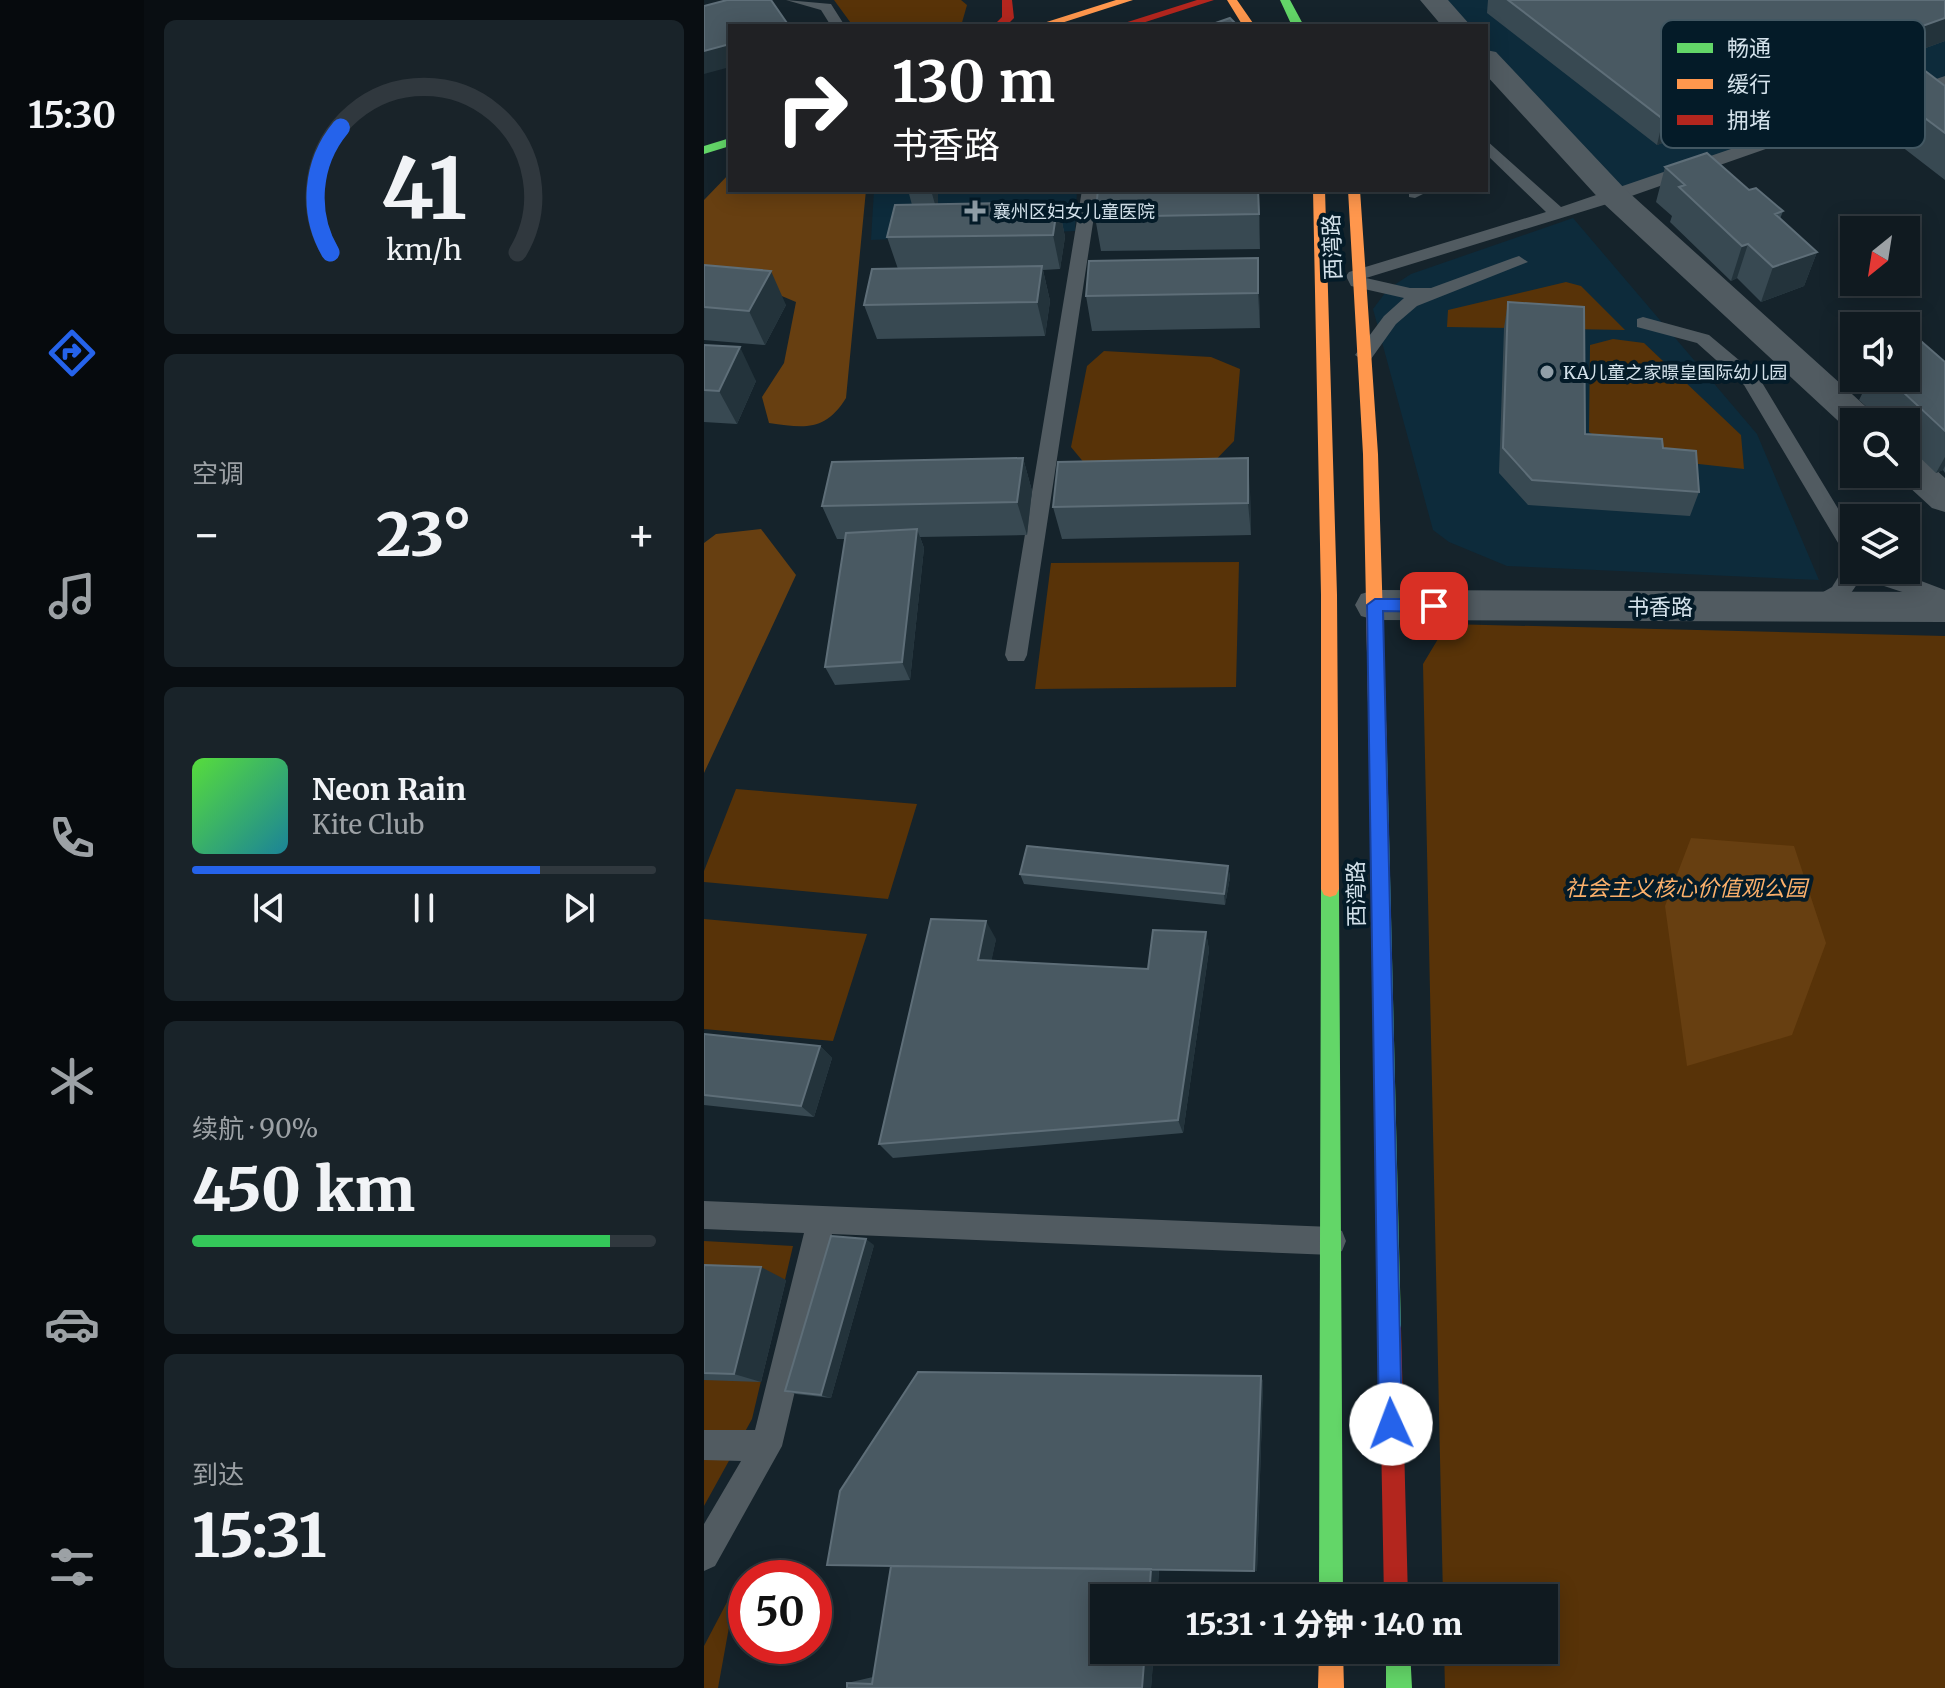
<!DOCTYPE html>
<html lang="zh">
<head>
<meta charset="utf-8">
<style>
  :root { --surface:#101a20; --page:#192329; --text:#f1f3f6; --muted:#9ca1a5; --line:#30383e; --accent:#2563eb }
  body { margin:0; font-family:Merriweather,"Noto Sans SC",serif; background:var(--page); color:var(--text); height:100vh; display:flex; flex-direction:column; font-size:30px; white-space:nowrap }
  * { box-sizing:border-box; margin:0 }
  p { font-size:26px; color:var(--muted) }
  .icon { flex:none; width:44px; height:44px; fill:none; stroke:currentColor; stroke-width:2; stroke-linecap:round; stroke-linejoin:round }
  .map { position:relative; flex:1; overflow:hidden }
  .sheet { display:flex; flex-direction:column; gap:20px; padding:20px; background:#090e12; width:560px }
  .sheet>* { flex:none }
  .hud { position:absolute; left:24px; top:24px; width:760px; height:168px; border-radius:0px; box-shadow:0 4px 20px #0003,0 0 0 2px var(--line); background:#202124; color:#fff; overflow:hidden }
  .needle { width:52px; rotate:210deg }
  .tools { position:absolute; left:1136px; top:216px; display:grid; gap:16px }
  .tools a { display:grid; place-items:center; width:80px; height:80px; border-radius:0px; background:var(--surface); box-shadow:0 4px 20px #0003,0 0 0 2px var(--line); font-size:40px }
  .speed { position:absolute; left:24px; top:1560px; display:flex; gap:16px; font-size:40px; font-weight:700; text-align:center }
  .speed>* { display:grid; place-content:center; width:104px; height:104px; border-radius:50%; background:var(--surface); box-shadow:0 4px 20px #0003,0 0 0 2px var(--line); line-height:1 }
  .speed .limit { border:12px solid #d22; background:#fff; color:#111 }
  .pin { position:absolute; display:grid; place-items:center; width:68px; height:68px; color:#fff; margin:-34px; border-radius:16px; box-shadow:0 4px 12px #0006 }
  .me { position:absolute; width:88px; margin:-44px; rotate:358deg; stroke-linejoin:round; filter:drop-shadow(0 0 6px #0008) }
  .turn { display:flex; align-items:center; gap:28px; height:168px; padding:0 32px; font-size:36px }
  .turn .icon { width:104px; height:104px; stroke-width:2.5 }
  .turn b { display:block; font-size:56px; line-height:68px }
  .big { font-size:60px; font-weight:800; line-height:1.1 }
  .sheet .card { flex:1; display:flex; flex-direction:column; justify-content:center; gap:12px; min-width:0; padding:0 28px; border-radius:12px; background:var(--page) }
  .sheet .dial { align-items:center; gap:0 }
  .dial svg { height:208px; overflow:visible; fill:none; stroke:var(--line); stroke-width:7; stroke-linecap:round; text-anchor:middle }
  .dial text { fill:var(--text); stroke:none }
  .song { display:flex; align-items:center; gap:24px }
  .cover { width:96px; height:96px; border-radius:12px; background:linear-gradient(135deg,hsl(110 70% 55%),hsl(190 70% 35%)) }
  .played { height:8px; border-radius:4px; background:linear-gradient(90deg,var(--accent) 75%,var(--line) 75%) }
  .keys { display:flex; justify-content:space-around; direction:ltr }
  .heat { display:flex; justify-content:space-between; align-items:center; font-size:44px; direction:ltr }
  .charge { height:12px; border-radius:6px; background:linear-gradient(90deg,#34c759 90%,var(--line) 0) }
  .trip { position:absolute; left:386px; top:1584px; width:468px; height:80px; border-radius:0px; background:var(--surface); box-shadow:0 4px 20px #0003,0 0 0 2px var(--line); font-weight:800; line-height:80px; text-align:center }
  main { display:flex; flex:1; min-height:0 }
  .menu { display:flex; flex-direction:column; width:144px; justify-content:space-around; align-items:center; background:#060a0d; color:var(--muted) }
  .menu .icon { width:56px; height:56px }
  .menu .on { color:var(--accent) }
  .menu b { font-size:36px; color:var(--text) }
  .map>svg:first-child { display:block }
  .built { fill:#0d2b3b }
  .green { fill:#583308 }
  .forest { fill:#673f11 }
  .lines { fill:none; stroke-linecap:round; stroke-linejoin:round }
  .lane { fill:#515b61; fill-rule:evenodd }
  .street { fill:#515b61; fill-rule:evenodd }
  .fast { fill:#63d668; fill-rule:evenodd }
  .slow { fill:#ff974d; fill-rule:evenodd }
  .jam { fill:#b3261e; fill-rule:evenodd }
  .wall { fill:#384952 }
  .shaded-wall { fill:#23333b }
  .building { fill:#495962; stroke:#5e6e78; stroke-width:2 }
  .route { fill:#2563eb; stroke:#184099; stroke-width:2 }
  .poi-dot { fill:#919fa8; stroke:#041b28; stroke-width:3 }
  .labels { text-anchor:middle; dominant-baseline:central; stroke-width:8; stroke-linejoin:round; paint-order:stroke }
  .far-poi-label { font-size:18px; fill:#d4e2eb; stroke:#041b28; text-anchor:start }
  .street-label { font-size:22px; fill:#d4e2eb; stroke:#041b28 }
  .park-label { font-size:22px; font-style:italic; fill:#fbb06b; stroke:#041b28 }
  .key { fill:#041b28; stroke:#425762; stroke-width:2 }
  .key-label { font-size:22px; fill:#d4e2eb }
</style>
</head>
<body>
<main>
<nav class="menu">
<b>15:30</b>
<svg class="icon on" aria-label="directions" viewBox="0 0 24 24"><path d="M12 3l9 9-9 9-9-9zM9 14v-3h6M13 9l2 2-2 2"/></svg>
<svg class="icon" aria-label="music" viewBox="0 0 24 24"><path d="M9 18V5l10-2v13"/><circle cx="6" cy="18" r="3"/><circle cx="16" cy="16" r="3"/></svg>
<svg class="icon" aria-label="phone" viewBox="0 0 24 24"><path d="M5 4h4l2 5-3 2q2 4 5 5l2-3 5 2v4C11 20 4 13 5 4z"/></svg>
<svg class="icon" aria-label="climate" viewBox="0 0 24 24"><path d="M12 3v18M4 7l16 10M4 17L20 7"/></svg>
<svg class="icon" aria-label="car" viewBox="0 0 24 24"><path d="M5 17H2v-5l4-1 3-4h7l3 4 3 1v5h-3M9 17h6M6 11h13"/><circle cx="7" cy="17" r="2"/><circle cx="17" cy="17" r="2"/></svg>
<svg class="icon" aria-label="filters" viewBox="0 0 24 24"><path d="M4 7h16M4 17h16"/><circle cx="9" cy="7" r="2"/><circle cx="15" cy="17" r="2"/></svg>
</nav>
<section class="sheet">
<div class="card dial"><svg viewBox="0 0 100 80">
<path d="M14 69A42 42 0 1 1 86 69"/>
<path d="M14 69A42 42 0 0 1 18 21" stroke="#2563eb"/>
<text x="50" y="56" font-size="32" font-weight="700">41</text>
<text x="50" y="72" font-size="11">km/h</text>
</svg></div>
<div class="card"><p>空调</p>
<div class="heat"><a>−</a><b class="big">23°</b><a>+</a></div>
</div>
<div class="card">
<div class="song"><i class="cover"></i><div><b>Neon Rain</b><p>Kite Club</p></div></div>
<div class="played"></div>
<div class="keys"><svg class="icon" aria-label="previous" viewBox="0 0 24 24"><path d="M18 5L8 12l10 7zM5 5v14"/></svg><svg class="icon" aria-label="pause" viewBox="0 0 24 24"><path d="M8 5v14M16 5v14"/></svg><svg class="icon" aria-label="next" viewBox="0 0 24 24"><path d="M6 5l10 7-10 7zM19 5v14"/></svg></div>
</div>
<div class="card"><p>续航 · 90%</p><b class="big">450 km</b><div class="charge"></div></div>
<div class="card"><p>到达</p><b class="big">15:31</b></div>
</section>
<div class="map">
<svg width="1241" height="1688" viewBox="0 0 1241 1688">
  <rect width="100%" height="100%" fill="#15232b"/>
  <path class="built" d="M 729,0 L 1241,0 L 1241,81 L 910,196 L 782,58 L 782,26 L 753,26 Z
    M 170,190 L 373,190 L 371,231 L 167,240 Z
    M 869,218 L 1053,434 L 1115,580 L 803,566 L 745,542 L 729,530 L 669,309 L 684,289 L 707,274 Z"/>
  <path class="green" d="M 130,0 L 257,0 L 263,5 L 257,26 L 149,26 Z
    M 862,282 L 877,286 L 921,330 L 743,327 L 744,310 Z
    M 909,339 L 940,343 L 1037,435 L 1040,469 L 922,456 L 885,432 L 886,345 Z
    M 400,351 L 507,357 L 536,369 L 530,441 L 500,472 L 386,470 L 367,447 L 383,366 Z
    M 535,562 L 532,687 L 331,689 L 347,563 Z
    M 743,624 L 1241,636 L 1241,1688 L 741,1688 L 740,1650 L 840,1650 L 840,1598 L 739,1598 L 719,664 Z
    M 32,789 L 213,804 L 184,899 L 0,882 L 0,871 Z
    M 0,919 L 163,934 L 129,1041 L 0,1029 Z
    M 0,1241 L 89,1246 L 48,1419 L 0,1506 Z
    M 33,1583 L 14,1688 L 0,1688 L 0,1646 Z"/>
  <path class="forest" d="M 26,173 L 26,190 L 162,190 L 142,398 C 121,432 100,428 65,423 L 58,397 L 80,363 L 92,302 L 73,294 L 0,286 L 0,200 Z
    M 57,529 L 92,575 L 0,773 L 0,543 L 12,534 Z
    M 987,838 L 1090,846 L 1122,943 L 1088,1035 L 983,1066 L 961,906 Z"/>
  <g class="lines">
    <path class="lane" d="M 82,0 L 127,4 L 141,26 L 127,26 L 117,10 Z
      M 1241,76 L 1241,86 L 916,200 L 662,278 L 706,288 L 727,288 L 809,258 L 815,256 L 824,262 L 713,306 L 692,324 L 667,359 L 660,361 L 651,355 L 680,316 L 700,298 L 647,286 L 642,276 L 645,272 L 842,212 L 782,154 L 782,140 L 857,207 Z
      M 378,190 L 394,190 L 323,655 L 320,661 L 304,661 L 301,655 Z
      M 705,190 L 727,190 L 711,198 L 705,197 Z
      M 939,317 L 1005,335 L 1054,376 L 1150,535 L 1150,561 L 1143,558 L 1040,385 L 993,343 L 933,327 L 933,319 Z
      M 1150,561 L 1150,570 L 1160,570 C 1152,591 1129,621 1103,613 L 1100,607 L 1103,601 L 1128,587 L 1143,563 Z
      M 1162,570 L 1188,570 L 1241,590 L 1241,606 L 1180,586 Z
      M 0,1201 L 628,1227 L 638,1231 L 642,1241 L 638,1251 L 628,1255 L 128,1234 L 78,1446 L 11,1566 L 0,1571 L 0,1524 L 37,1461 L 0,1460 L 0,1430 L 51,1430 L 100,1233 L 0,1229 Z"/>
    <path class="street" d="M 716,0 L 744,0 L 767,26 L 738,26 Z
      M 782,50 L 792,52 L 921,189 L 1169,413 L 1175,422 L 1150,422 L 1150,432 L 1145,431 L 899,203 L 782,75 Z
      M 1202,450 L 1215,454 L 1241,478 L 1241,512 L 1228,508 L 1191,474 L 1202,474 Z
      M 671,590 L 1241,592 L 1241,622 L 671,620 L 657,616 L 651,605 L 657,594 Z"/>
    <path class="fast" d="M 576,0 L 586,0 L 600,26 L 588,26 Z
      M 26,138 L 26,146 L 0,154 L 0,146 Z
      M 674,745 L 680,747 L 683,752 L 697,1328 L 694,1336 L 686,1339 L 678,1336 L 675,1328 L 665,752 L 668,747 Z
      M 626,881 L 632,883 L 635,889 L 639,1598 L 615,1598 L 617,889 L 620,883 Z
      M 682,1650 L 706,1650 L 708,1688 L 682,1688 Z"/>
    <path class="slow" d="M 412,0 L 429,0 L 348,26 L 330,26 Z
      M 523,0 L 533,0 L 551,26 L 539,26 Z
      M 609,190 L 621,190 L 633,595 L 635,889 L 632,895 L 626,897 L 620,895 L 617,889 L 617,595 Z
      M 644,190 L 656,190 L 674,454 L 683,752 L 680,757 L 668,757 L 665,752 L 659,454 Z
      M 615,1650 L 639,1650 L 640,1688 L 614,1688 Z"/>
    <path class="jam" d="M 298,0 L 308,0 L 310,18 L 302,26 L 289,26 L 298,17 Z
      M 493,0 L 510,0 L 429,26 L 411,26 Z
      M 452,23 L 468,23 L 474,26 L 446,26 Z
      M 686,1317 L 694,1320 L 697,1328 L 704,1598 L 680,1598 L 675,1328 L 678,1320 Z"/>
  </g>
  <path class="wall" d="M 784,0 L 1241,0 L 1241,41 L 953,145 L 783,13 Z
    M 1182,82 L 1241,86 L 1241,180 L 1184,136 L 1186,131 L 1168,117 Z
    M 961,167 L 1079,211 L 1076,219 L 1113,252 L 1100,286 L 1057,302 L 1033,278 L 1027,281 L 966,222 L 968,216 L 952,202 Z
    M 204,190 L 241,190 L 234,191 L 234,204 L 354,202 L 361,237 L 356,269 L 339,270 L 346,301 L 341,336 L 173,339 L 160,305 L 194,269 L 183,237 L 208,205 Z
    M 555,190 L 556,249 L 397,251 L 391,217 Z
    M 0,265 L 82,305 L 61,345 L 0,340 Z
    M 555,293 L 556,328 L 388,331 L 382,296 Z
    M 804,302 L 881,434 L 995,492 L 986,516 L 824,505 L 795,473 L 800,328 Z
    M 0,345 L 52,381 L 33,424 L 0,422 Z
    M 1150,345 L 1150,378 L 1202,378 L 1241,362 L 1241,473 L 1239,470 L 1232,473 L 1202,444 L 1202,422 L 1179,422 L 1155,400 L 1158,394 L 1137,374 Z
    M 319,458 L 328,491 L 323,535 L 216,537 L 220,548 L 206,680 L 131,685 L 121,667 L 141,539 L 133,539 L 118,506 Z
    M 546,491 L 547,535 L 358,539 L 349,507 Z
    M 524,866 L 526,877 L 521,905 L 320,884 L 316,874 Z
    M 502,932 L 505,950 L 479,1133 L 189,1158 L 175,1144 L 292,939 L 287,961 L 444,969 Z
    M 0,1034 L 116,1046 L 128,1058 L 110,1117 L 0,1105 Z
    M 170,1245 L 127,1398 L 92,1394 L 81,1391 Z
    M 0,1265 L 82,1280 L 57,1382 L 0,1380 Z
    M 557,1376 L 559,1382 L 553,1571 L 455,1570 L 453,1598 L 400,1650 L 450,1650 L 447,1688 L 452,1688 L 143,1688 L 143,1683 L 169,1677 Z"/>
  <path class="shaded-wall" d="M 1241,18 L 1241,41 L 953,145 L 959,119 Z
    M 26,44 L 26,67 L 0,74 L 0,51 Z
    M 227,190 L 234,190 L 234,215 Z
    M 554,190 L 556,217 L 556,249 L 555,214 Z
    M 354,202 L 361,237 L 356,269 L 349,235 Z
    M 1044,244 L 1033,278 L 1027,281 L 1038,246 Z
    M 1113,252 L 1100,286 L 1057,302 L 1069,267 Z
    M 554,258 L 556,328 L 554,293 Z
    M 338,266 L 346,301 L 341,336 L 333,302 Z
    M 67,271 L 82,305 L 61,345 L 45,311 Z
    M 36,347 L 52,381 L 33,424 L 15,391 Z
    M 1241,457 L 1241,466 L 1239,470 L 1232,473 Z
    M 319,458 L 328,491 L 323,535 L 313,502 Z
    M 544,458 L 546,491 L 547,535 L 544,503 Z
    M 213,529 L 220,548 L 206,680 L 198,662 Z
    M 524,866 L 526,877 L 521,905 L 520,894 Z
    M 282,921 L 292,939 L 284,978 L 274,960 Z
    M 502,932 L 505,950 L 479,1133 L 474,1120 Z
    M 116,1046 L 128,1058 L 110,1117 L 97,1106 Z
    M 162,1239 L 170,1245 L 127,1398 L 117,1395 Z
    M 57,1267 L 82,1280 L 57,1382 L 30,1374 Z
    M 557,1376 L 559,1382 L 553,1571 L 550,1571 Z
    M 447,1569 L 455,1569 L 453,1598 L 445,1598 Z
    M 441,1650 L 450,1650 L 447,1688 L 438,1688 Z"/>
  <path class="building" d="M 23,0 L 67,0 L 85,26 L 26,26 L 26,44 L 0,51 L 0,6 Z
    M 804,0 L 1241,0 L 1241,18 L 959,119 Z
    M 526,18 L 534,26 L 503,26 Z
    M 1220,70 L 1241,86 L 1241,133 L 1198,101 L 1203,99 L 1182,82 Z
    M 1003,153 L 1045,190 L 1052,188 L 1079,211 L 1071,214 L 1113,252 L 1069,267 L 1044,244 L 1038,246 L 975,187 L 981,185 L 961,167 Z
    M 394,190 L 554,190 L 555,214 L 391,217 Z
    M 354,202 L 349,235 L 183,237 L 191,205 Z
    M 554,258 L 554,293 L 382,296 L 385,261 Z
    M 0,265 L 67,271 L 45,311 L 0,307 Z
    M 338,266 L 333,302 L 160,305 L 168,269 Z
    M 804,302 L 880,307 L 881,434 L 958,439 L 959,448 L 992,451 L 995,492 L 828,480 L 799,448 Z
    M 1202,328 L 1241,362 L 1241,431 L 1184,378 L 1202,378 Z
    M 0,345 L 36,347 L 15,391 L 0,390 Z
    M 319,458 L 313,502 L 118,506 L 128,462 Z
    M 544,458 L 544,503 L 349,507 L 354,462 Z
    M 213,529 L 198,662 L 121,667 L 142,533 Z
    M 323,846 L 524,866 L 520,894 L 316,874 Z
    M 227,919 L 282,921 L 274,960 L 444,969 L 449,930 L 502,932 L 474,1120 L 175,1144 Z
    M 0,1034 L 116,1046 L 97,1106 L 0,1095 Z
    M 127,1236 L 162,1239 L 117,1395 L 81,1391 Z
    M 0,1265 L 57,1267 L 30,1374 L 0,1373 Z
    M 214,1372 L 557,1376 L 550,1571 L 123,1565 L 136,1491 Z
    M 187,1566 L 447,1569 L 445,1598 L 400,1598 L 400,1650 L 441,1650 L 438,1688 L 143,1688 L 143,1683 L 168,1684 Z"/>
  <path class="route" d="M 671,599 L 730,599 L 738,606 L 730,612 L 679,611 L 698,1424 L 695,1432 L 687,1436 L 679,1432 L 675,1424 L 663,605 Z"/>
  <g class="poi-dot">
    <path d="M267 199h8v8h8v8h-8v8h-8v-8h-8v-8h8z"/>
    <circle cx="843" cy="372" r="8"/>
  </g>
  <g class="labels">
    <g class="far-poi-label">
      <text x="289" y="211">襄州区妇女儿童医院</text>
      <text x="859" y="372">KA儿童之家暻皇国际幼儿园</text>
    </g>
    <g class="street-label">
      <text transform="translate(628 247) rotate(-92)">西湾路</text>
      <text x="956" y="607">书香路</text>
      <text transform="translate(652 894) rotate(-91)">西湾路</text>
    </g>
    <g class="park-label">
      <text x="982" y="888">社会主义核心价值观公园</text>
    </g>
  </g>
  <rect x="957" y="20" width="264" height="128" rx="12" class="key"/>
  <rect x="973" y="43" width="36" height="10" fill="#63d668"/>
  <rect x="973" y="79" width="36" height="10" fill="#ff974d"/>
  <rect x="973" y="115" width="36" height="10" fill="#b3261e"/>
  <g class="key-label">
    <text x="1023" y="56">畅通</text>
    <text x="1023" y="92">缓行</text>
    <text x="1023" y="128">拥堵</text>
  </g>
</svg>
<div class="tools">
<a><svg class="needle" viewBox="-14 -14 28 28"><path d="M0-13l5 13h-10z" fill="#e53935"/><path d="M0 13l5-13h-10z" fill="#9ca1a5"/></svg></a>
<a><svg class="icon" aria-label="sound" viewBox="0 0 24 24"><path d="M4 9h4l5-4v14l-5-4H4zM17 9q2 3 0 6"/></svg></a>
<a><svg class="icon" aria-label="search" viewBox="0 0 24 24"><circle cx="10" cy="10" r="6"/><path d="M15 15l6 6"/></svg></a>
<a><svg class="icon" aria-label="layers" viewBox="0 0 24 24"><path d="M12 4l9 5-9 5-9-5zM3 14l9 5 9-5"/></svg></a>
</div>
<div class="speed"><div class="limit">50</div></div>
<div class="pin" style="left:730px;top:606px;background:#d93025"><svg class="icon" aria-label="arrive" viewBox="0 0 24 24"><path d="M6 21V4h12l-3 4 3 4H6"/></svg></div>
<svg class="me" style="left:687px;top:1424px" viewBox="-20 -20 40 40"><circle r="19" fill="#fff"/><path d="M0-13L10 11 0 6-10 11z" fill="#2563eb"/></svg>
<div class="trip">15:31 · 1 分钟 · 140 m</div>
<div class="hud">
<div class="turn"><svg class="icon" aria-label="right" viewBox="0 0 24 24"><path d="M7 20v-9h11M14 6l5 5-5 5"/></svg><div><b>130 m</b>书香路</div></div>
</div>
</div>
</main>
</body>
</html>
